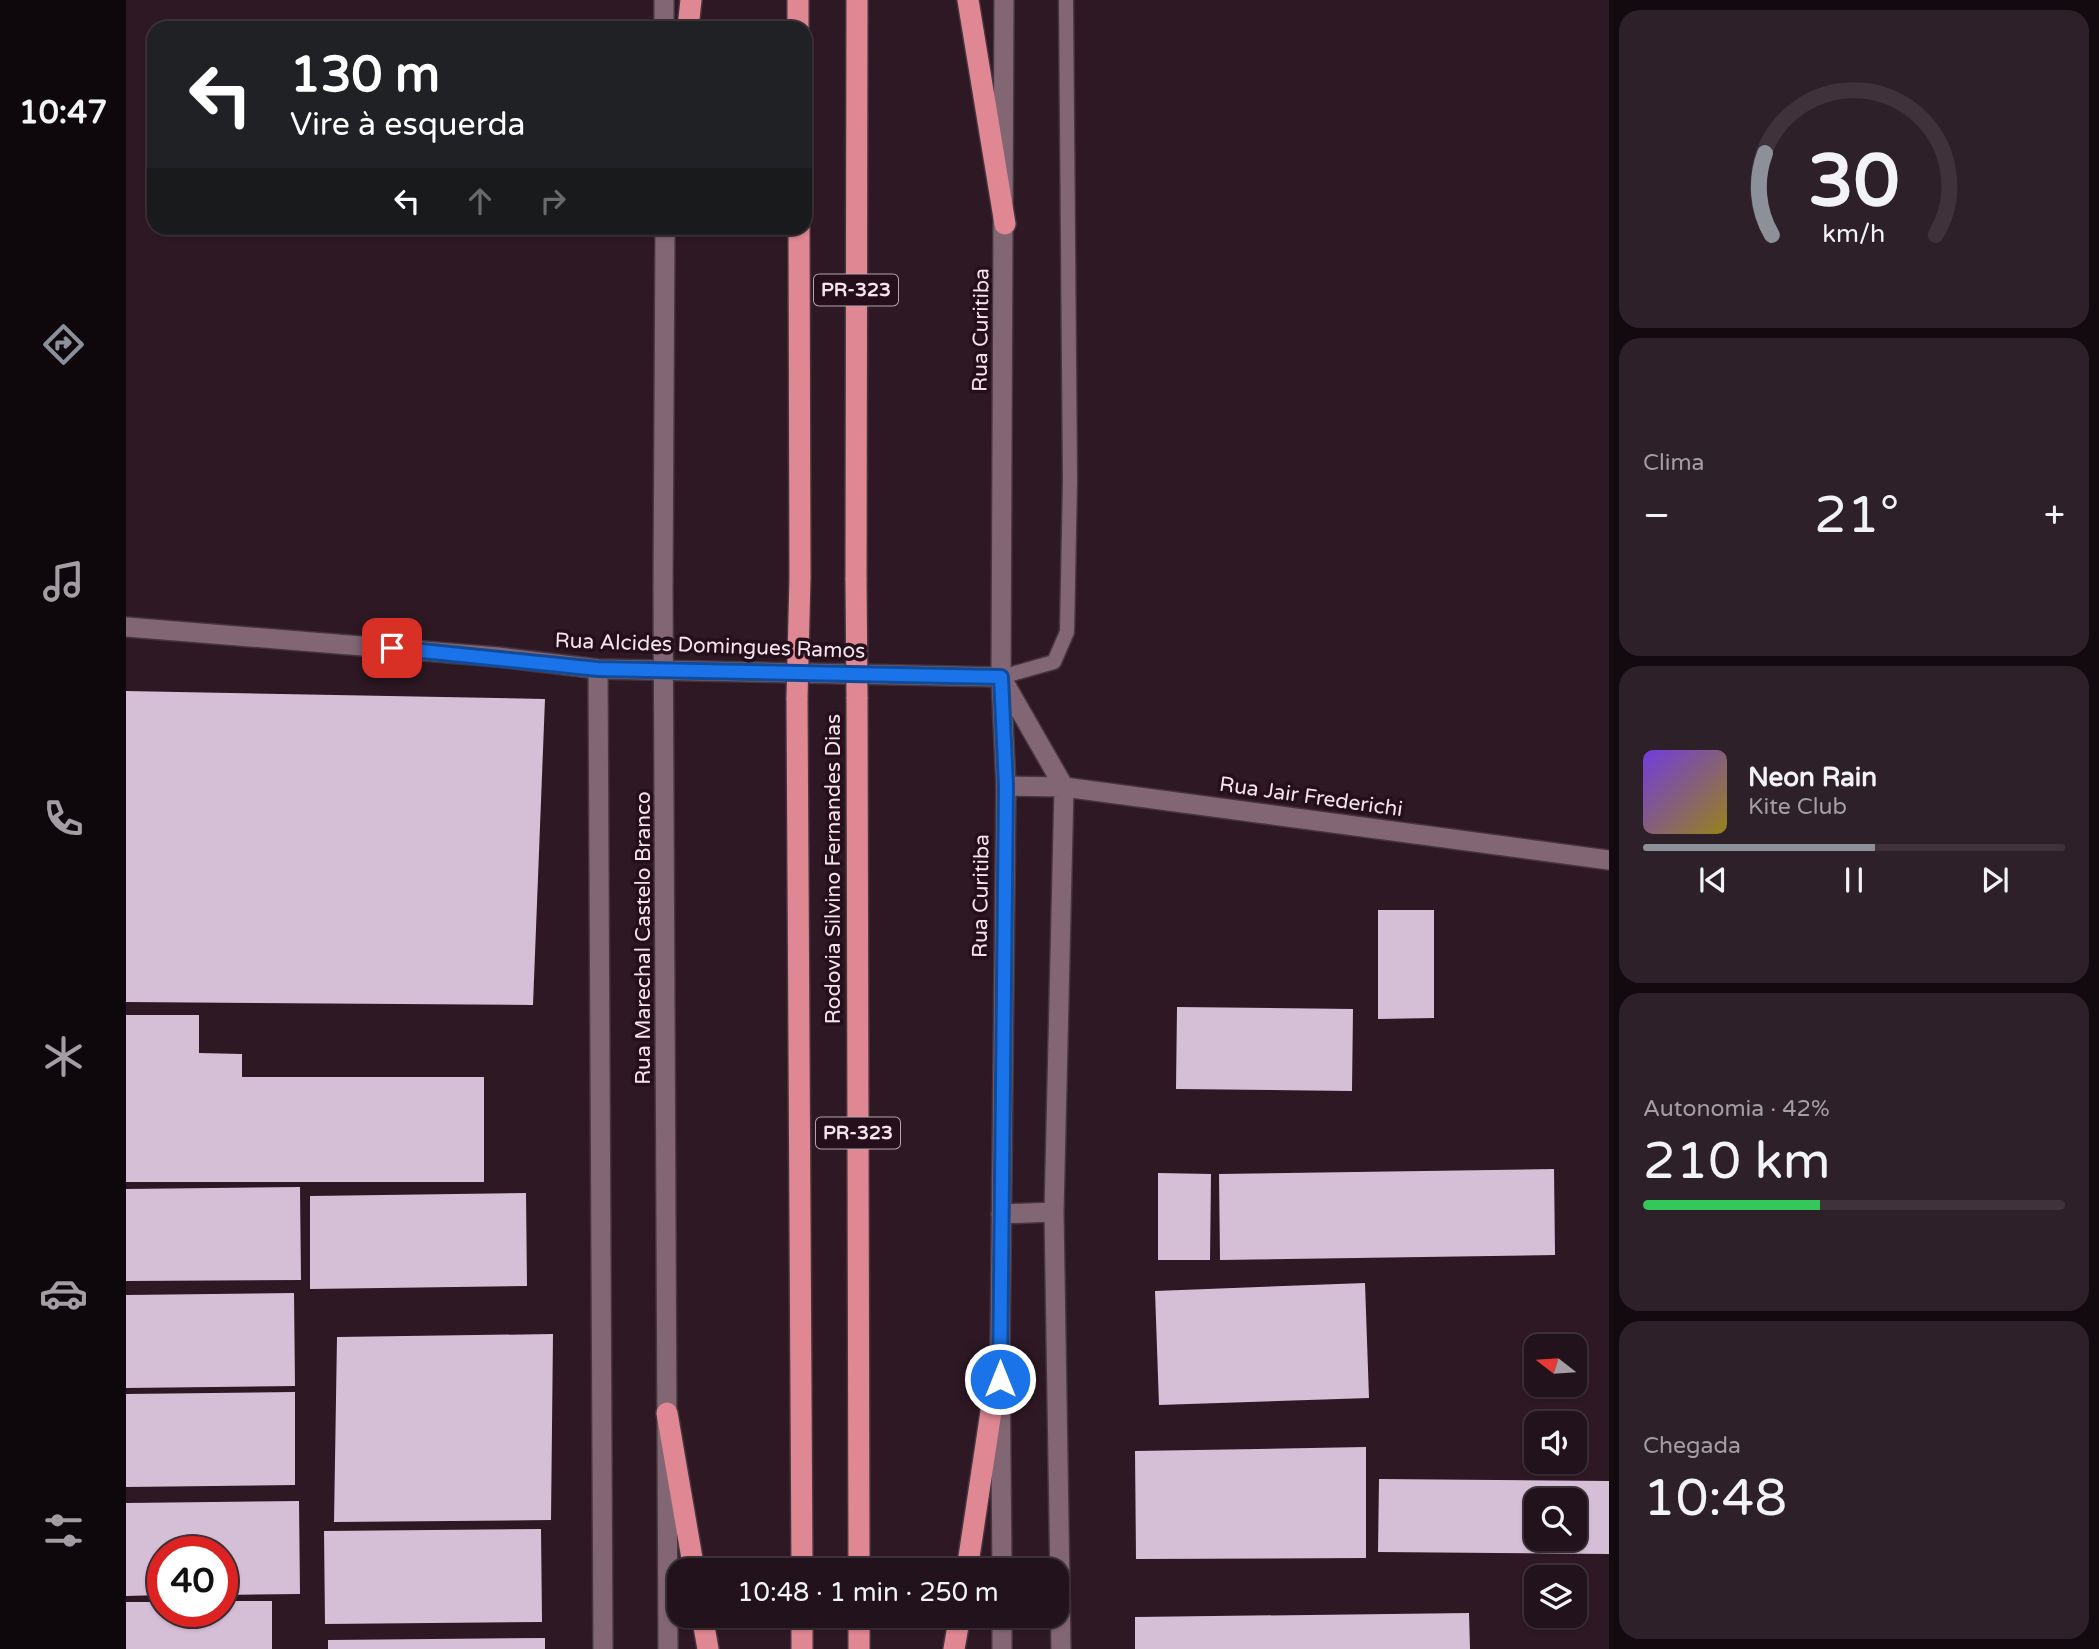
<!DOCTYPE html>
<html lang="pt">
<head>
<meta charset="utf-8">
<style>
  :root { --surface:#22121b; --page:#2e2028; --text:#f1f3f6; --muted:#a29ea3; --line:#3f323a; --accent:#8c9099 }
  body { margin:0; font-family:"Varela Round",sans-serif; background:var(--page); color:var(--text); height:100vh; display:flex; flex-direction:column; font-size:26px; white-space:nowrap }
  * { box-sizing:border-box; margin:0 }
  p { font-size:23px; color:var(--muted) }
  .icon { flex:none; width:38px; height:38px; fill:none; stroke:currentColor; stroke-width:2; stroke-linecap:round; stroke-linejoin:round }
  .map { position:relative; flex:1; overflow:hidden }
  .sheet { display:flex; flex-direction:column; gap:10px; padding:10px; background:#130a0f; width:490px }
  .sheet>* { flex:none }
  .guide { position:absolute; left:21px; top:21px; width:665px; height:214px; border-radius:21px; box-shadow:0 2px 5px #0004,0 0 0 2px var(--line); background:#202124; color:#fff; overflow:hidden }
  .needle { width:46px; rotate:287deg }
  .tools { position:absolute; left:1398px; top:1334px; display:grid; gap:14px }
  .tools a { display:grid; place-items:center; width:63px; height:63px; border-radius:14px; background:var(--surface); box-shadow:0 2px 5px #0004,0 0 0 2px var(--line); font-size:35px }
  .speed { position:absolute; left:21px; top:1536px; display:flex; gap:14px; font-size:35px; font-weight:700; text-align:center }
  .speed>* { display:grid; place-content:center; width:91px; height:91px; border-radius:50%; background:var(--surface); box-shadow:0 2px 5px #0004,0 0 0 2px var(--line); line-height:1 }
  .speed .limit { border:10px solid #d22; background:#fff; color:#111 }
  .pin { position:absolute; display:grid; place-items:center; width:60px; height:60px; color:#fff; margin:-30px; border-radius:14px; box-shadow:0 4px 10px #0006 }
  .me { position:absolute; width:77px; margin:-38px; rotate:0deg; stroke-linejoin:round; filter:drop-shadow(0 0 5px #0008) }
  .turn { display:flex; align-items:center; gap:24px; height:147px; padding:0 28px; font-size:32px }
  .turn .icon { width:91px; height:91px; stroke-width:2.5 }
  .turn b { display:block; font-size:49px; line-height:60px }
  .lanes { display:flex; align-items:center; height:66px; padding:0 28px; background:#0003; justify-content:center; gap:35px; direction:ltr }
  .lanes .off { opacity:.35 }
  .big { font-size:52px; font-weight:600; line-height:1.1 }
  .sheet .card { flex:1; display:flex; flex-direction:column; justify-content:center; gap:10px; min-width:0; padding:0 24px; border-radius:21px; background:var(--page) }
  .sheet .dial { align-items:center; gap:0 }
  .dial svg { height:182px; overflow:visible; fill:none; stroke:var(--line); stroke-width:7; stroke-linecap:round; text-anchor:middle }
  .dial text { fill:var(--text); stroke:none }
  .song { display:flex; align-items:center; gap:21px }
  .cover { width:84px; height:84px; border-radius:10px; background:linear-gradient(135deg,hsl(260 70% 55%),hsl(50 70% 35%)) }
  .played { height:7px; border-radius:4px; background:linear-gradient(90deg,var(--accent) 55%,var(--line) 55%) }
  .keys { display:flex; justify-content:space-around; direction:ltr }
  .heat { display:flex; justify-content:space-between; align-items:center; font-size:38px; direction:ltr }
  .charge { height:10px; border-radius:5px; background:linear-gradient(90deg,#34c759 42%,var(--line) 0) }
  .trip { position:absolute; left:541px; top:1558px; width:402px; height:70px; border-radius:21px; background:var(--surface); box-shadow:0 2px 5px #0004,0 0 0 2px var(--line); font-weight:600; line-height:70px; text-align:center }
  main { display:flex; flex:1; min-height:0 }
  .tabs { display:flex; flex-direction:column; width:126px; justify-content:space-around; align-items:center; background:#0e070b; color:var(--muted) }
  .tabs .icon { width:49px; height:49px }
  .tabs .current { color:var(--accent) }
  .tabs b { font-size:32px; color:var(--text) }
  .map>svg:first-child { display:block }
  .building { fill:#d5bfd7; fill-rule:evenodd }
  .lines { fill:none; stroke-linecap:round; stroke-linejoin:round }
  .service-casing { stroke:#47353e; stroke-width:17 }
  .minor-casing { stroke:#47353e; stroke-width:22 }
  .tertiary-casing { stroke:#47353e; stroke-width:22 }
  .motorway-casing { stroke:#47353e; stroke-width:24 }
  .service { stroke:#826674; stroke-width:14 }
  .minor { stroke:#826674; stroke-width:19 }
  .tertiary { stroke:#826674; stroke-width:19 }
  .motorway { stroke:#df8793; stroke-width:21 }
  .motorway-bridge-casing { stroke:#47353e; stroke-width:24; stroke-linecap:butt }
  .motorway-bridge { stroke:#df8793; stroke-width:21 }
  .route-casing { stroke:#114b97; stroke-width:18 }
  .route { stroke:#1a73e8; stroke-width:12 }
  .labels { text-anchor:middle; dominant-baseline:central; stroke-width:7; stroke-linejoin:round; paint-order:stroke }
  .shield { fill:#240f1a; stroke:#b6a4ad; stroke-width:2 }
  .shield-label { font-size:19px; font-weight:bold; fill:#f4e4ec }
  .street-label { font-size:21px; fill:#f4e4ec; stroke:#240f1a }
</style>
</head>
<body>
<main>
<nav class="tabs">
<b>10:47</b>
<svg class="icon current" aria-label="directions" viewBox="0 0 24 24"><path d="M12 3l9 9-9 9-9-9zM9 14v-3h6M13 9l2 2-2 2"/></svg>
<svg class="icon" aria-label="music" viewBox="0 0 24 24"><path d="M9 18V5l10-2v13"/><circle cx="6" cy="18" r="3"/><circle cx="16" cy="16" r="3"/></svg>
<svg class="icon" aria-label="phone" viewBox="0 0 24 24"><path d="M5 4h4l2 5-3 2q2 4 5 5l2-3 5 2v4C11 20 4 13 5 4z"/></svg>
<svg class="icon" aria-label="climate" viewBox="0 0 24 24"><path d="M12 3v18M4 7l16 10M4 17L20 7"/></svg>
<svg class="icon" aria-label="car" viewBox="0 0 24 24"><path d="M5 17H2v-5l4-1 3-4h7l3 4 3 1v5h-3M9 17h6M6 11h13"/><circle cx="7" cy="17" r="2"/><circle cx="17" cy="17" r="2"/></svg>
<svg class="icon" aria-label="filters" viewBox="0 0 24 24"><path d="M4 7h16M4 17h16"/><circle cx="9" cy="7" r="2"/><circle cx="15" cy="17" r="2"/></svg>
</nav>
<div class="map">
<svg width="1483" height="1649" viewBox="0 0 1483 1649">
  <rect width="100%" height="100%" fill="#2e1824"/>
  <path class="building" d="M 0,691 L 419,699 L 407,1005 L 0,1002 Z
    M 1252,910 L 1308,910 L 1308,1018 L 1252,1019 Z
    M 1051,1007 L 1227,1009 L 1226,1091 L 1050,1089 Z
    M 0,1015 L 73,1015 L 73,1053 L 116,1054 L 116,1077 L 358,1077 L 358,1182 L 0,1182 Z
    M 1428,1169 L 1429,1255 L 1094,1260 L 1093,1174 Z
    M 1032,1173 L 1085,1174 L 1084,1260 L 1032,1260 Z
    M 174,1187 L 175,1280 L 0,1281 L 0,1189 Z
    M 400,1193 L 401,1286 L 184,1289 L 184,1196 Z
    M 1239,1283 L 1243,1398 L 1033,1405 L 1029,1291 Z
    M 168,1293 L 169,1386 L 0,1388 L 0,1295 Z
    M 427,1334 L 425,1520 L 208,1522 L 211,1337 Z
    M 169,1392 L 169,1485 L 0,1487 L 0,1394 Z
    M 1240,1447 L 1240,1558 L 1010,1559 L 1009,1451 Z
    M 1253,1479 L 1483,1481 L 1483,1554 L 1252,1552 ZM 1410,1500 L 1449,1500 L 1449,1538 L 1410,1538 Z
    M 173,1501 L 174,1594 L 96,1595 L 96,1552 L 37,1552 L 37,1595 L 0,1596 L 0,1503 Z
    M 415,1529 L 416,1622 L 199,1624 L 198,1531 Z
    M 96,1601 L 146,1601 L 146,1649 L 0,1649 L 0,1602 L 37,1602 L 37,1612 L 96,1612 Z
    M 1343,1613 L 1344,1649 L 1009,1649 L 1009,1617 Z
    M 419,1638 L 419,1649 L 202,1649 L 202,1640 Z"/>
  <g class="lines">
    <g class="service-casing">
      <path id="service" d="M 875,677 L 928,662 L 941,632 L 944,480 L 940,0"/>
    </g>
    <g class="minor-casing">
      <path id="minor" d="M 0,627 L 372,657 L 472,669 L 875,677 L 938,787 L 928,1212 L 935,1649
        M 472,669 L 477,1649
        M 880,786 L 938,787 L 1483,860
        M 875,1214 L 928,1212"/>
    </g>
    <g class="tertiary-casing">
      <path id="tertiary" d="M 538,0 L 538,28
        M 539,228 L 537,589 L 542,1649
        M 876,1570 L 874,1352 L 880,786 L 875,677 L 878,0
        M 876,1615 L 876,1649"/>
    </g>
    <g class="motorway-casing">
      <path id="motorway" d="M 842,0 L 879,224
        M 562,28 L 565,0
        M 672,28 L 672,0
        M 673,228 L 674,577
        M 730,580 L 731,0
        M 731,697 L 733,1570
        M 671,698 L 676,1570
        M 541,1413 L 568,1570
        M 841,1570 L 874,1352
        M 576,1615 L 582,1649
        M 676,1615 L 676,1649
        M 733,1615 L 733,1649
        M 828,1649 L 834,1615"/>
    </g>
    <use href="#service" class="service"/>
    <use href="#minor" class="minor"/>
    <use href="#tertiary" class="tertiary"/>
    <use href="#motorway" class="motorway"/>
    <g class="motorway-bridge-casing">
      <path id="motorway-bridge" d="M 730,580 L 731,697
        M 671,698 L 674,577"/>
    </g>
    <use href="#motorway-bridge" class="motorway-bridge"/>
  </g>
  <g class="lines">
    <g class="route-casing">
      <path id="route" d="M 266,648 L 472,669 L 875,677 L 880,786 L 874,1379"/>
    </g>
    <use href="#route" class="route"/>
  </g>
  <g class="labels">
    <g class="shield">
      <rect x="688" y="274.5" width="84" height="31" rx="5"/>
      <rect x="690" y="1117.5" width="84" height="31" rx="5"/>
    </g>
    <g class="shield-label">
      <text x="730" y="290">PR-323</text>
      <text x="732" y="1133">PR-323</text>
    </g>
    <g class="street-label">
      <text transform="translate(855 330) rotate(-89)">Rua Curitiba</text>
      <text transform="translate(584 646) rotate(2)">Rua Alcides Domingues Ramos</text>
      <text transform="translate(1185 797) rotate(8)">Rua Jair Frederichi</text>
      <text transform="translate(707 869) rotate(-90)">Rodovia Silvino Fernandes Dias</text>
      <text transform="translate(855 896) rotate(-89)">Rua Curitiba</text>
      <text transform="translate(517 938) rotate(-90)">Rua Marechal Castelo Branco</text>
    </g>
  </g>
</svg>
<div class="tools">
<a><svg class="needle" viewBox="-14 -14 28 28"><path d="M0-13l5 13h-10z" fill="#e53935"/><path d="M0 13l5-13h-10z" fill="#a29ea3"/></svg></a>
<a><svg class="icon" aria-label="sound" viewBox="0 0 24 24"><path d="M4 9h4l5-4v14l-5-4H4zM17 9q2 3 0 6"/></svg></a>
<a><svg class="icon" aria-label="search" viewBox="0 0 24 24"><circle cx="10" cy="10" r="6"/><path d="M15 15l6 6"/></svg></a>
<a><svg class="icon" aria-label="layers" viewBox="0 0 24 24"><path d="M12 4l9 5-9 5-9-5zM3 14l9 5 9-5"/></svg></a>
</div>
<div class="speed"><div class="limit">40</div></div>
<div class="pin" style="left:266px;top:648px;background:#d93025"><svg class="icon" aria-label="arrive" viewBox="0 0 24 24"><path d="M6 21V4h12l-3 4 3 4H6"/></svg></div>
<svg class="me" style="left:874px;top:1379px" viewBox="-20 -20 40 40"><circle r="17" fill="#1a73e8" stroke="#fff" stroke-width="3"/><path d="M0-11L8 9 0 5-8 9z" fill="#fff"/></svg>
<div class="trip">10:48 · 1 min · 250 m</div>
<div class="guide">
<div class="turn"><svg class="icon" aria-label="left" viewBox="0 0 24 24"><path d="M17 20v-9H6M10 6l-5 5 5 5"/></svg><div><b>130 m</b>Vire à esquerda</div></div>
<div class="lanes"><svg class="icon" aria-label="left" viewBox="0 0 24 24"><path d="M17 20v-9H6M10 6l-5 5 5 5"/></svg><svg class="icon off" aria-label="ahead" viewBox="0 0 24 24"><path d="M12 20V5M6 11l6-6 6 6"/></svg><svg class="icon off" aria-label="right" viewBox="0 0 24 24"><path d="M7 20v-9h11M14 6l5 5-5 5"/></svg></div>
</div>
</div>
<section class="sheet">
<div class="card dial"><svg viewBox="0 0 100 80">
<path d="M14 69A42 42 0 1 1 86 69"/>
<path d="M14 69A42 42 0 0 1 11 33" stroke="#8c9099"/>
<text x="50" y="56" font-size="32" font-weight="700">30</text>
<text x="50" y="72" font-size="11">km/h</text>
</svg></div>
<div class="card"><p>Clima</p>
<div class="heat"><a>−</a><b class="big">21°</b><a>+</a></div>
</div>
<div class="card">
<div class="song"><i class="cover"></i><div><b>Neon Rain</b><p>Kite Club</p></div></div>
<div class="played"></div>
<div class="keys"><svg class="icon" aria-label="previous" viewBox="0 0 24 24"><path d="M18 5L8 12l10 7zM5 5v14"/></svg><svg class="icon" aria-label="pause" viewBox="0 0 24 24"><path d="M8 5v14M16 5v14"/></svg><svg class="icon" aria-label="next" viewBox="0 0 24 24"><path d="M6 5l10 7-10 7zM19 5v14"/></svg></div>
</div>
<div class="card"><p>Autonomia · 42%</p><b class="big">210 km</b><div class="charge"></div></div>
<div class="card"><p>Chegada</p><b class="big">10:48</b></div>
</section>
</main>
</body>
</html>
